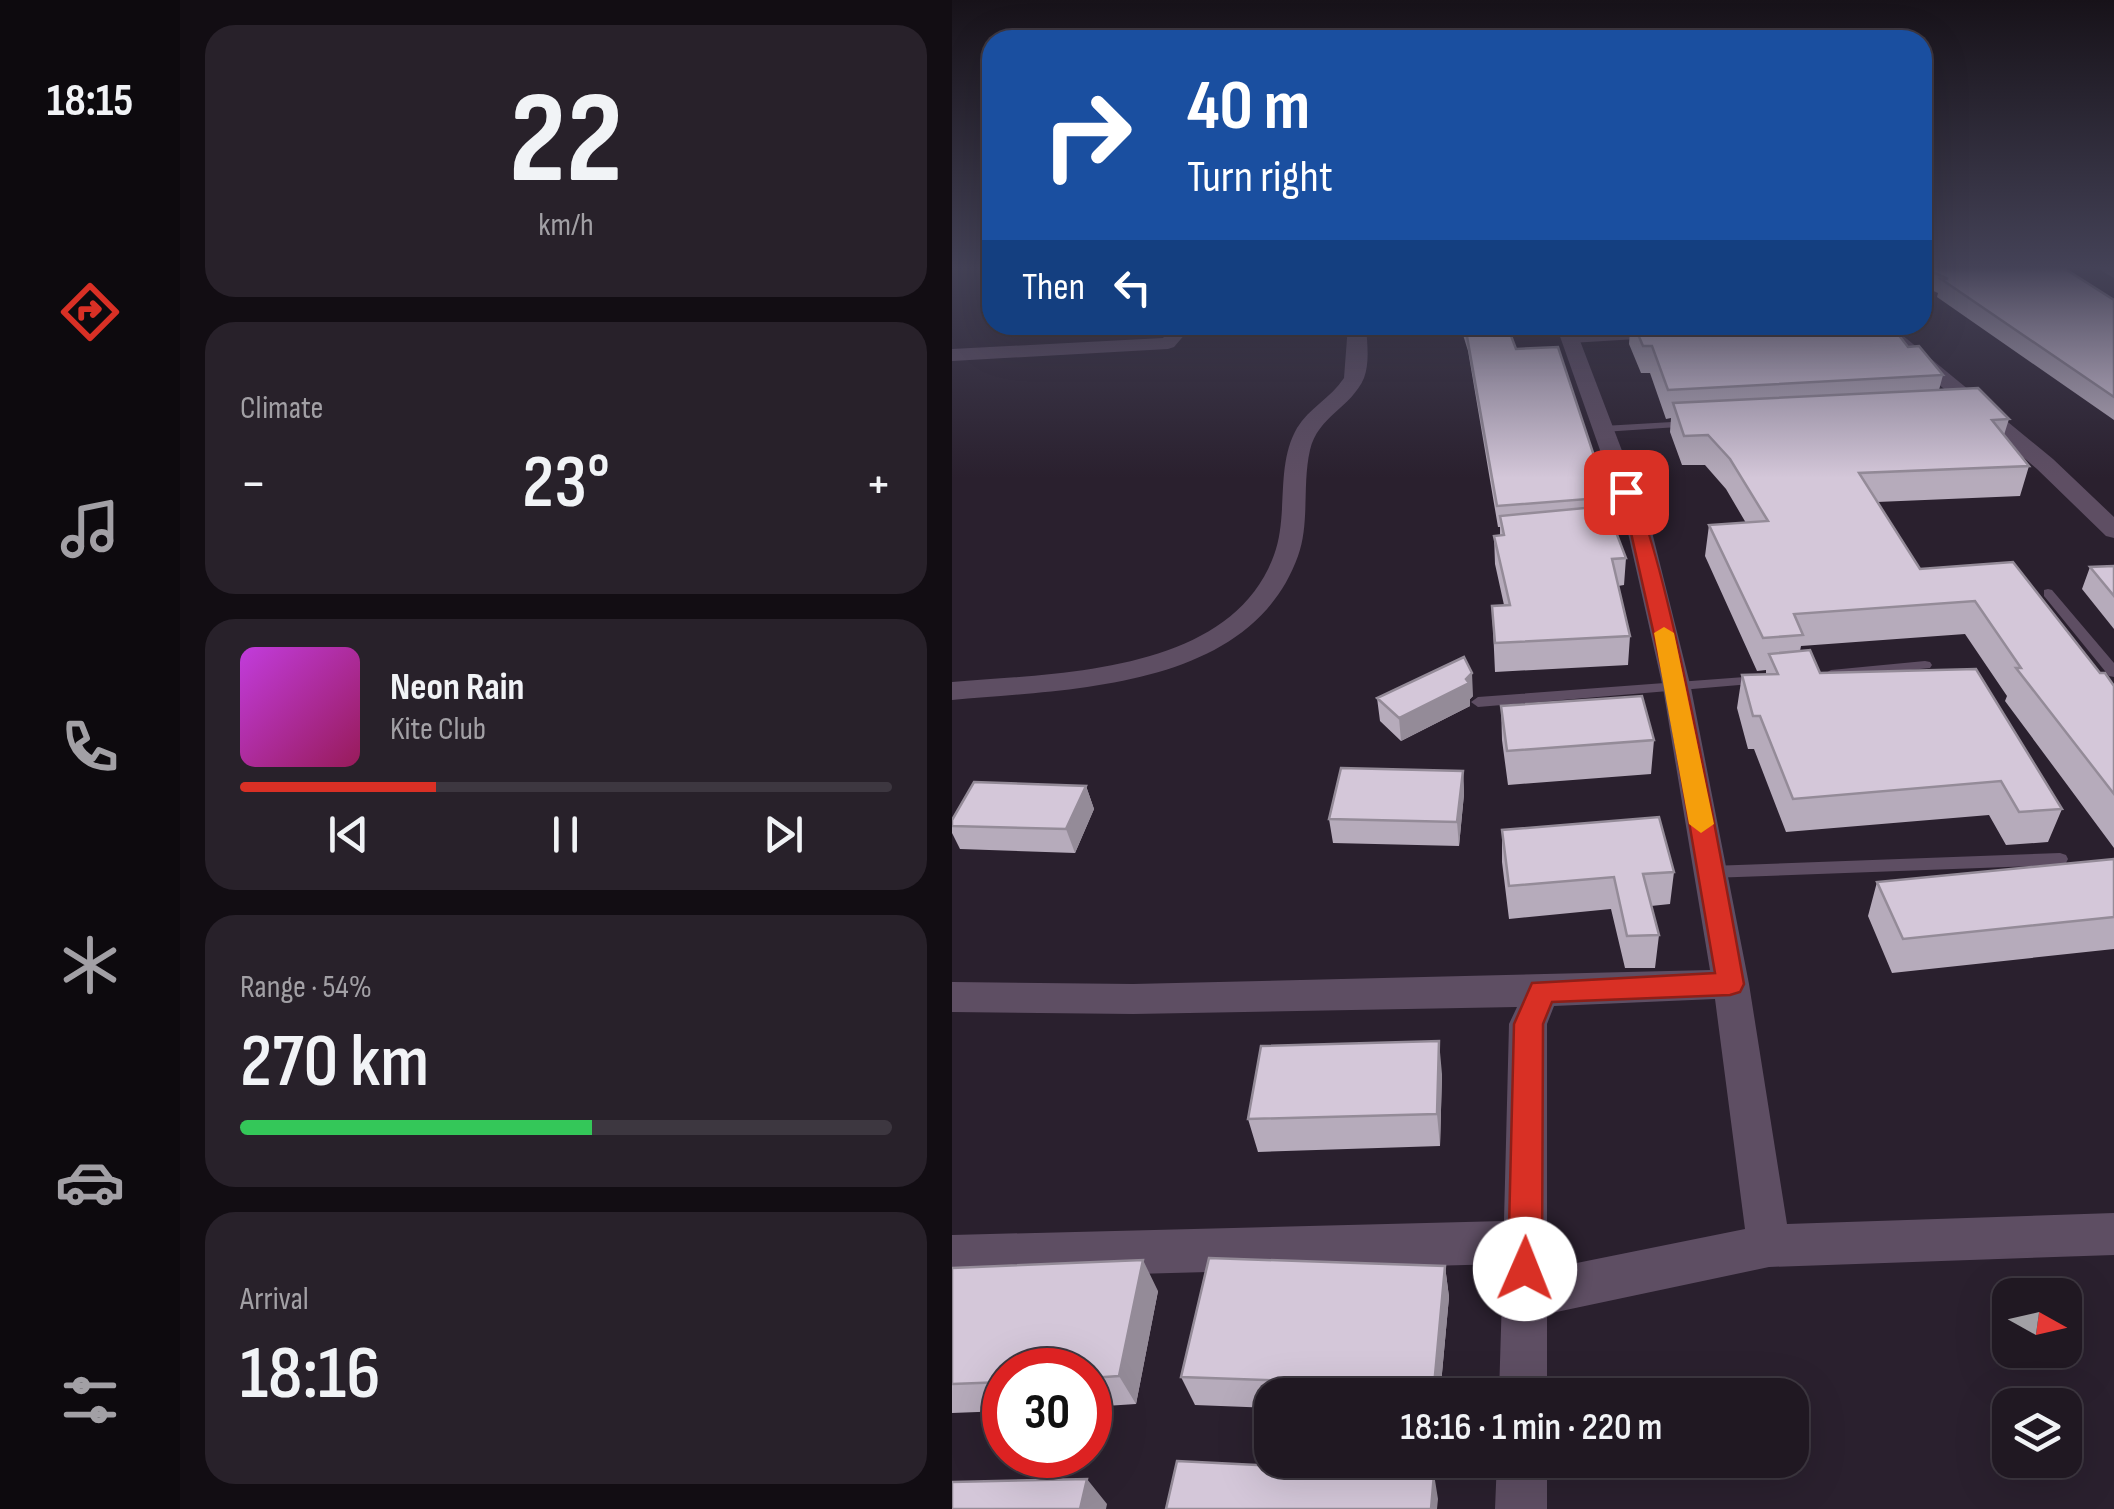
<!DOCTYPE html>
<html lang="en">
<head>
<meta charset="utf-8">
<style>
  :root { --surface:#201822; --page:#28212a; --text:#f1f3f6; --muted:#a2a0a5; --line:#3d3740; --accent:#d93025 }
  body { margin:0; font-family:"Sofia Sans Condensed",sans-serif; background:var(--page); color:var(--text); height:100vh; display:flex; flex-direction:column; font-size:38px; white-space:nowrap }
  * { box-sizing:border-box; margin:0 }
  p { font-size:32px; color:var(--muted) }
  .icon { flex:none; width:55px; height:55px; fill:none; stroke:currentColor; stroke-width:2; stroke-linecap:round; stroke-linejoin:round }
  .map { position:relative; flex:1; overflow:hidden }
  .sheet { display:flex; flex-direction:column; gap:25px; padding:25px; background:#120d13; width:772px }
  .sheet>* { flex:none }
  .banner { position:absolute; left:30px; top:30px; width:950px; height:305px; border-radius:30px; box-shadow:0 10px 40px #0002,0 0 0 2px var(--line); background:#1a4fa0; color:#fff; overflow:hidden }
  .needle { width:65px; rotate:98deg }
  .fabs { position:absolute; left:1040px; top:1278px; display:grid; gap:20px }
  .fabs a { display:grid; place-items:center; width:90px; height:90px; border-radius:20px; background:var(--surface); box-shadow:0 10px 40px #0002,0 0 0 2px var(--line); font-size:50px }
  .speed { position:absolute; left:30px; top:1348px; display:flex; gap:20px; font-size:50px; font-weight:700; text-align:center }
  .speed>* { display:grid; place-content:center; width:130px; height:130px; border-radius:50%; background:var(--surface); box-shadow:0 10px 40px #0002,0 0 0 2px var(--line); line-height:1 }
  .speed .limit { border:15px solid #d22; background:#fff; color:#111 }
  .pin { position:absolute; display:grid; place-items:center; width:85px; height:85px; color:#fff; margin:-42px; border-radius:20px; box-shadow:0 5px 15px #0006 }
  .me { position:absolute; width:110px; margin:-55px; rotate:1deg; stroke-linejoin:round; filter:drop-shadow(0 0 8px #0008) }
  .turn { display:flex; align-items:center; gap:35px; height:210px; padding:0 40px; font-size:45px }
  .turn .icon { width:130px; height:130px; stroke-width:2.5 }
  .turn b { display:block; font-size:70px; line-height:85px }
  .then { display:flex; align-items:center; height:95px; padding:0 40px; background:#0003; gap:20px; font-size:38px }
  .big { font-size:75px; font-weight:600; line-height:1.1 }
  .sheet .card { flex:1; display:flex; flex-direction:column; justify-content:center; gap:15px; min-width:0; padding:0 35px; border-radius:30px; background:var(--page) }
  .sheet .dial { align-items:center; gap:0 }
  .dial b { font-size:130px; line-height:1 }
  .song { display:flex; align-items:center; gap:30px }
  .cover { width:120px; height:120px; border-radius:15px; background:linear-gradient(135deg,hsl(290 70% 55%),hsl(330 70% 35%)) }
  .played { height:10px; border-radius:5px; background:linear-gradient(90deg,var(--accent) 30%,var(--line) 30%) }
  .keys { display:flex; justify-content:space-around; direction:ltr }
  .heat { display:flex; justify-content:space-between; align-items:center; font-size:55px; direction:ltr }
  .charge { height:15px; border-radius:8px; background:linear-gradient(90deg,#34c759 54%,var(--line) 0) }
  .trip { position:absolute; left:302px; top:1378px; width:555px; height:100px; border-radius:30px; background:var(--surface); box-shadow:0 10px 40px #0002,0 0 0 2px var(--line); font-weight:600; line-height:100px; text-align:center }
  main { display:flex; flex:1; min-height:0 }
  .dock { display:flex; flex-direction:column; width:180px; justify-content:space-around; align-items:center; background:#0d0a0e; color:var(--muted) }
  .dock .icon { width:70px; height:70px }
  .dock .current { color:var(--accent) }
  .dock b { font-size:45px; color:var(--text) }
  .map>svg:first-child { display:block }
  .lines { fill:none; stroke-linecap:round; stroke-linejoin:round }
  .lane { fill:#5e4e63; fill-rule:evenodd }
  .street { fill:#5e4e63; fill-rule:evenodd }
  .wall { fill:#b6abbb }
  .shaded-wall { fill:#948b98 }
  .building { fill:#d4c7d9; stroke:#948b98; stroke-width:2.5 }
  .route { fill:#d93025; stroke:#8d1f18; stroke-width:2.5 }
  .slow { fill:#f59e0b }
</style>
</head>
<body>
<main>
<nav class="dock">
<b>18:15</b>
<svg class="icon current" aria-label="directions" viewBox="0 0 24 24"><path d="M12 3l9 9-9 9-9-9zM9 14v-3h6M13 9l2 2-2 2"/></svg>
<svg class="icon" aria-label="music" viewBox="0 0 24 24"><path d="M9 18V5l10-2v13"/><circle cx="6" cy="18" r="3"/><circle cx="16" cy="16" r="3"/></svg>
<svg class="icon" aria-label="phone" viewBox="0 0 24 24"><path d="M5 4h4l2 5-3 2q2 4 5 5l2-3 5 2v4C11 20 4 13 5 4z"/></svg>
<svg class="icon" aria-label="climate" viewBox="0 0 24 24"><path d="M12 3v18M4 7l16 10M4 17L20 7"/></svg>
<svg class="icon" aria-label="car" viewBox="0 0 24 24"><path d="M5 17H2v-5l4-1 3-4h7l3 4 3 1v5h-3M9 17h6M6 11h13"/><circle cx="7" cy="17" r="2"/><circle cx="17" cy="17" r="2"/></svg>
<svg class="icon" aria-label="filters" viewBox="0 0 24 24"><path d="M4 7h16M4 17h16"/><circle cx="9" cy="7" r="2"/><circle cx="15" cy="17" r="2"/></svg>
</nav>
<section class="sheet">
<div class="card dial"><b>22</b><p>km/h</p></div>
<div class="card"><p>Climate</p>
<div class="heat"><a>−</a><b class="big">23°</b><a>+</a></div>
</div>
<div class="card">
<div class="song"><i class="cover"></i><div><b>Neon Rain</b><p>Kite Club</p></div></div>
<div class="played"></div>
<div class="keys"><svg class="icon" aria-label="previous" viewBox="0 0 24 24"><path d="M18 5L8 12l10 7zM5 5v14"/></svg><svg class="icon" aria-label="pause" viewBox="0 0 24 24"><path d="M8 5v14M16 5v14"/></svg><svg class="icon" aria-label="next" viewBox="0 0 24 24"><path d="M6 5l10 7-10 7zM19 5v14"/></svg></div>
</div>
<div class="card"><p>Range · 54%</p><b class="big">270 km</b><div class="charge"></div></div>
<div class="card"><p>Arrival</p><b class="big">18:16</b></div>
</section>
<div class="map">
<svg width="1162" height="1509" viewBox="0 0 1162 1509">
  <rect width="100%" height="100%" fill="#2a202e"/>
  <g class="lines">
    <path class="lane" d="M 698,333 L 703,336 L 701,338 L 619,343 L 614,340 L 619,337 Z
      M 737,421 L 741,422 L 741,426 L 651,432 L 646,429 L 651,426 Z
      M 1096,589 L 1100,590 L 1162,663 L 1162,677 L 1157,676 L 1092,596 L 1092,590 Z
      M 973,661 L 978,662 L 980,665 L 978,668 L 879,678 L 872,674 L 879,670 Z
      M 806,676 L 811,677 L 813,680 L 811,683 L 526,707 L 519,702 L 526,697 Z
      M 1108,853 L 1114,855 L 1116,859 L 1114,863 L 1108,865 L 758,878 L 752,876 L 750,872 L 752,868 L 758,866 Z"/>
    <path class="street" d="M 1143,267 L 1162,267 L 1162,278 Z
      M 222,325 L 241,325 L 222,347 L 216,349 L 0,361 L 0,349 L 211,338 Z
      M 396,325 L 414,325 C 415,342 418,362 412,378 C 399,408 366,416 358,450 C 350,485 358,523 346,556 C 298,690 118,689 0,700 L 0,682 C 105,673 279,674 322,555 C 337,515 323,466 345,428 C 357,408 379,398 392,378 Z
      M 604,325 L 622,325 L 698,524 L 739,688 L 797,984 L 835,1224 L 1162,1213 L 1162,1255 L 817,1267 L 595,1314 L 595,1395 L 547,1395 L 551,1264 L 0,1279 L 0,1235 L 552,1221 L 557,1024 L 565,1007 L 181,1014 L 0,1012 L 0,982 L 181,984 L 758,970 L 711,688 L 674,524 ZM 763,999 L 793,1229 L 595,1269 L 595,1024 L 602,1006 Z
      M 918,325 L 938,325 L 1101,459 L 1162,517 L 1162,538 L 1154,536 L 1085,469 Z
      M 545,1460 L 595,1460 L 595,1509 L 543,1509 Z"/>
  </g>
  <path class="wall" d="M 970,267 L 1162,300 L 1162,420 L 985,297 L 986,293 L 970,286 Z
    M 508,325 L 555,325 L 564,349 L 653,489 L 652,506 L 674,558 L 672,585 L 666,586 L 678,636 L 676,665 L 543,672 L 540,606 L 552,605 L 543,564 L 542,536 L 548,536 L 548,527 L 546,527 L 516,351 Z
    M 669,325 L 939,325 L 956,347 L 991,375 L 987,390 L 1057,419 L 1052,435 L 1077,466 L 1068,496 L 925,502 L 968,569 L 1148,673 L 1162,686 L 1162,848 L 1053,701 L 1055,696 L 1013,634 L 849,646 L 848,651 L 868,673 L 1110,809 L 1096,842 L 1054,845 L 1037,815 L 834,832 L 802,749 L 796,749 L 785,708 L 790,675 L 814,674 L 814,670 L 805,671 L 753,556 L 757,525 L 794,523 L 774,489 L 753,465 L 730,465 L 718,432 L 719,418 L 714,419 L 698,373 L 689,373 L 677,344 L 678,330 L 672,331 Z
    M 1162,566 L 1162,629 L 1130,589 L 1138,567 Z
    M 521,696 L 518,699 L 518,706 L 449,741 L 428,721 L 425,698 Z
    M 549,706 L 702,740 L 699,774 L 556,785 L 550,740 Z
    M 511,771 L 512,794 L 507,846 L 381,843 L 377,819 Z
    M 134,786 L 142,809 L 123,853 L 8,849 L 0,833 L 0,820 Z
    M 550,830 L 722,872 L 718,904 L 699,906 L 707,935 L 703,968 L 673,968 L 659,909 L 557,919 L 550,862 Z
    M 1162,859 L 1162,949 L 940,973 L 916,916 L 925,882 Z
    M 490,1074 L 488,1146 L 306,1152 L 296,1119 Z
    M 493,1266 L 497,1297 L 488,1395 L 320,1395 L 320,1408 L 243,1405 L 229,1377 Z
    M 0,1268 L 206,1291 L 184,1404 L 138,1407 L 138,1370 L 52,1370 L 52,1411 L 0,1413 Z"/>
  <path class="shaded-wall" d="M 520,673 L 521,696 L 518,699 L 518,706 L 449,741 L 447,718 L 514,679 Z
    M 511,771 L 512,794 L 507,846 L 505,822 Z
    M 134,786 L 142,809 L 123,853 L 114,829 Z
    M 487,1041 L 490,1074 L 488,1146 L 485,1114 Z
    M 191,1260 L 206,1291 L 184,1404 L 167,1376 Z
    M 493,1266 L 497,1297 L 488,1395 L 483,1395 L 482,1386 Z
    M 482,1474 L 486,1499 L 485,1509 L 479,1509 Z
    M 135,1479 L 155,1504 L 154,1509 L 128,1509 Z"/>
  <path class="building" d="M 970,267 L 1110,267 L 1162,300 L 1162,397 L 989,279 L 996,279 Z
    M 513,325 L 555,325 L 564,349 L 606,347 L 653,489 L 646,489 L 649,498 L 545,506 Z
    M 682,325 L 939,325 L 956,347 L 967,346 L 991,375 L 716,390 L 700,346 L 691,346 Z
    M 1026,388 L 1057,419 L 1040,420 L 1077,466 L 907,473 L 968,569 L 1061,562 L 1148,673 L 1153,673 L 1162,686 L 1162,794 L 1064,668 L 1069,668 L 1023,601 L 842,614 L 851,635 L 811,638 L 757,525 L 816,521 L 778,459 L 756,435 L 732,436 L 721,403 Z
    M 654,506 L 674,558 L 660,559 L 678,636 L 543,643 L 540,606 L 558,605 L 542,536 L 552,535 L 548,516 Z
    M 1162,566 L 1162,596 L 1138,567 Z
    M 858,650 L 868,673 L 1024,669 L 1110,809 L 1067,812 L 1049,781 L 841,799 L 808,716 L 801,716 L 790,675 L 826,674 L 817,654 Z
    M 512,657 L 520,673 L 514,679 L 517,683 L 447,718 L 425,698 Z
    M 690,696 L 702,740 L 555,751 L 549,706 Z
    M 389,768 L 511,771 L 505,822 L 377,819 Z
    M 22,782 L 134,786 L 114,829 L 0,826 L 0,820 Z
    M 707,817 L 722,872 L 691,874 L 707,935 L 675,936 L 662,877 L 557,886 L 550,830 Z
    M 1162,859 L 1162,917 L 951,939 L 925,882 Z
    M 487,1041 L 485,1114 L 296,1119 L 309,1046 Z
    M 257,1258 L 493,1266 L 482,1386 L 229,1377 Z
    M 191,1260 L 167,1376 L 138,1378 L 138,1370 L 52,1370 L 52,1382 L 0,1384 L 0,1268 Z
    M 225,1461 L 482,1474 L 479,1509 L 214,1509 Z
    M 135,1479 L 128,1509 L 0,1509 L 0,1482 Z"/>
  <linearGradient id="sky" x2="0" y2="1"><stop stop-color="#171219"/><stop offset="0.56" stop-color="#444257"/><stop offset="1" stop-color="#444257" stop-opacity="0"/></linearGradient>
  <rect width="1162" height="478" fill="url(#sky)"/>
  <path class="route" d="M 674,487 C 707,500 781,924 792,984 L 788,992 L 778,995 L 600,1002 L 591,1024 L 590,1269 L 585,1281 L 573,1286 L 561,1281 L 556,1269 L 562,1024 L 580,983 L 763,973 L 714,688 L 677,524 L 666,492 Z"/>
  <path class="slow" d="M 712,627 L 722,633 L 762,824 L 749,833 L 737,824 L 702,633 Z"/>
</svg>
<div class="fabs">
<a><svg class="needle" viewBox="-14 -14 28 28"><path d="M0-13l5 13h-10z" fill="#e53935"/><path d="M0 13l5-13h-10z" fill="#a2a0a5"/></svg></a>
<a><svg class="icon" aria-label="layers" viewBox="0 0 24 24"><path d="M12 4l9 5-9 5-9-5zM3 14l9 5 9-5"/></svg></a>
</div>
<div class="speed"><div class="limit">30</div></div>
<div class="pin" style="left:674px;top:492px;background:#d93025"><svg class="icon" aria-label="arrive" viewBox="0 0 24 24"><path d="M6 21V4h12l-3 4 3 4H6"/></svg></div>
<svg class="me" style="left:573px;top:1269px" viewBox="-20 -20 40 40"><circle r="19" fill="#fff"/><path d="M0-13L10 11 0 6-10 11z" fill="#d93025"/></svg>
<div class="trip">18:16 · 1 min · 220 m</div>
<div class="banner">
<div class="turn"><svg class="icon" aria-label="right" viewBox="0 0 24 24"><path d="M7 20v-9h11M14 6l5 5-5 5"/></svg><div><b>40 m</b>Turn right</div></div>
<div class="then">Then<svg class="icon" aria-label="left" viewBox="0 0 24 24"><path d="M17 20v-9H6M10 6l-5 5 5 5"/></svg></div>
</div>
</div>
</main>
</body>
</html>
